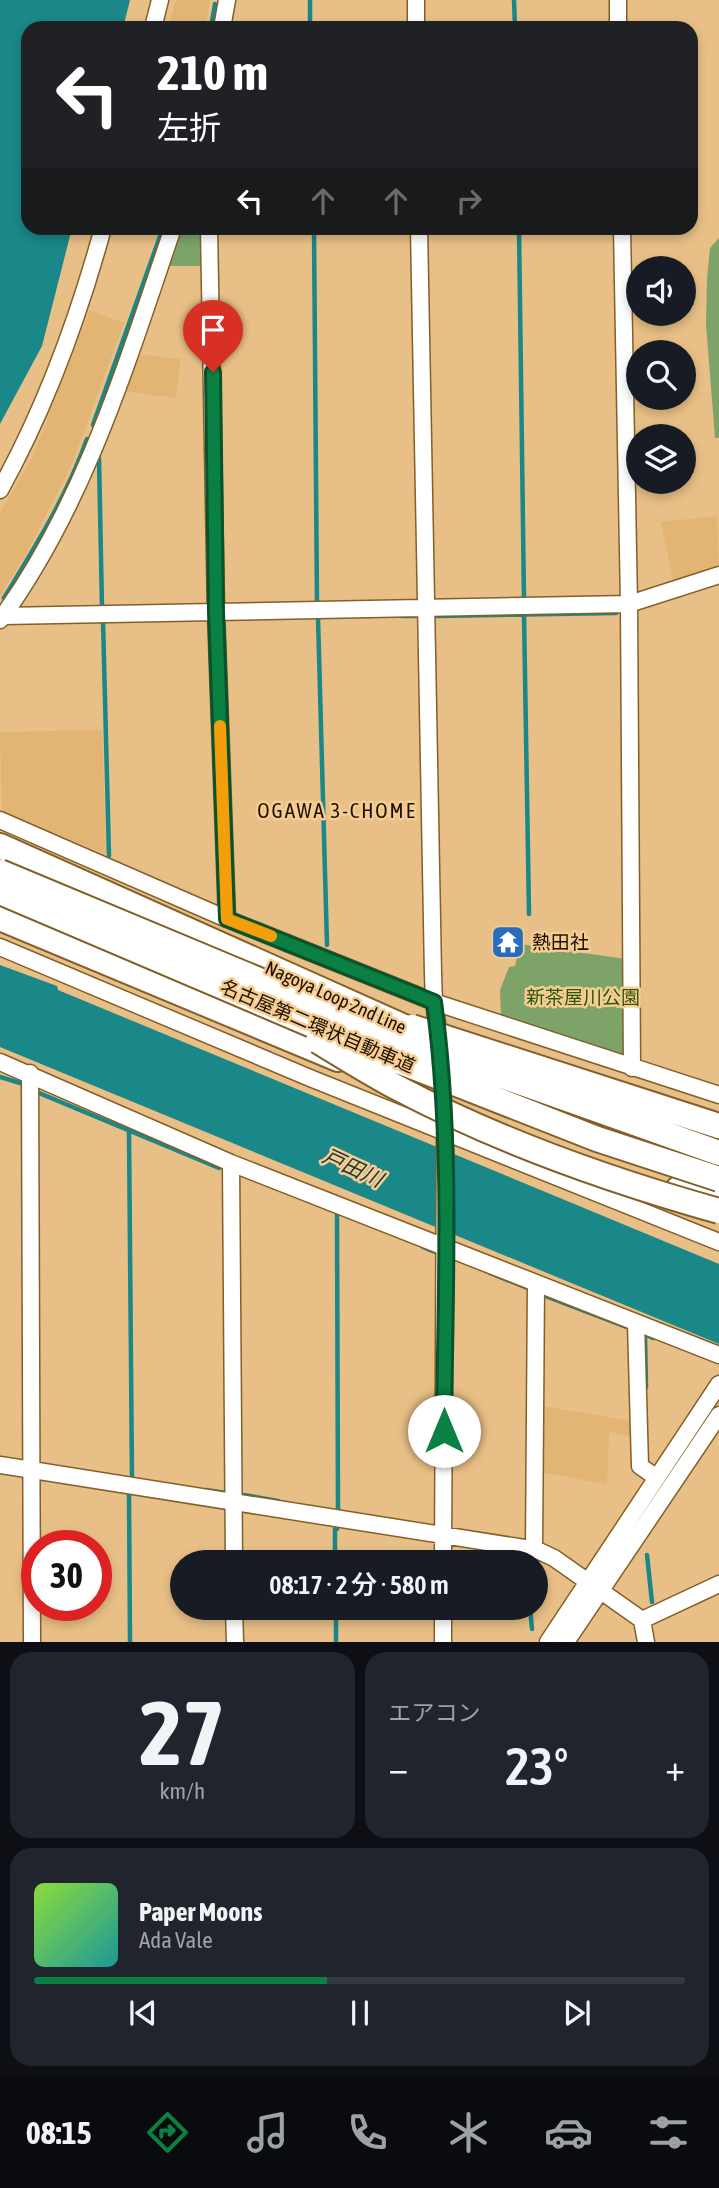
<!DOCTYPE html>
<html lang="ja">
<head>
<meta charset="utf-8">
<style>
  :root { --surface:#171b24; --page:#20242c; --text:#f1f3f6; --muted:#9ea1a6; --line:#363941; --accent:#0b8043 }
  body { margin:0; font-family:"Asap Condensed","Noto Sans JP",sans-serif; background:var(--page); color:var(--text); height:100vh; display:flex; flex-direction:column; font-size:26px; white-space:nowrap }
  * { box-sizing:border-box; margin:0 }
  p { font-size:23px; color:var(--muted) }
  .icon { flex:none; width:38px; height:38px; fill:none; stroke:currentColor; stroke-width:2; stroke-linecap:round; stroke-linejoin:round }
  .map { position:relative; height:1642px; overflow:hidden }
  .panel { display:flex; flex-direction:column; gap:10px; padding:10px; background:#0d0f14; flex:1 }
  .panel>* { flex:none }
  .top-card { position:absolute; left:21px; top:21px; width:677px; height:214px; border-radius:21px; box-shadow:0 4px 10px #0003; background:#202124; color:#fff; overflow:hidden }
  .tools { position:absolute; left:626px; top:256px; display:grid; gap:14px }
  .tools a { display:grid; place-items:center; width:70px; height:70px; border-radius:50%; background:var(--surface); box-shadow:0 4px 10px #0003; font-size:35px }
  .speed { position:absolute; left:21px; top:1530px; display:flex; gap:14px; font-size:35px; font-weight:700; text-align:center }
  .speed>* { display:grid; place-content:center; width:91px; height:91px; border-radius:50%; background:var(--surface); box-shadow:0 4px 10px #0003; line-height:1 }
  .speed .limit { border:10px solid #d22; background:#fff; color:#111 }
  .pin { position:absolute; display:grid; place-items:center; width:60px; height:60px; color:#fff; margin:-72px -30px; border-radius:50% 50% 50% 0; rotate:-45deg; box-shadow:0 0 7px #0007 }
  .pin .icon { rotate:45deg }
  .me { position:absolute; width:77px; margin:-38px; rotate:0deg; stroke-linejoin:round; filter:drop-shadow(0 0 5px #0008) }
  .turn { display:flex; align-items:center; gap:24px; height:147px; padding:0 21px; font-size:32px }
  .turn .icon { width:91px; height:91px; stroke-width:2.5 }
  .turn b { display:block; font-size:49px; line-height:60px }
  .lanes { display:flex; align-items:center; height:66px; padding:0 21px; background:#0003; justify-content:center; gap:35px; direction:ltr }
  .lanes .off { opacity:.35 }
  .big { font-size:52px; font-weight:600; line-height:1.1 }
  .panel .card { flex:1; display:flex; flex-direction:column; justify-content:center; gap:10px; min-width:0; padding:0 24px; border-radius:21px; background:var(--page) }
  .panel .dial { align-items:center; gap:0 }
  .dial b { font-size:91px; line-height:1 }
  .song { display:flex; align-items:center; gap:21px }
  .cover { width:84px; height:84px; border-radius:10px; background:linear-gradient(135deg,hsl(90 70% 55%),hsl(180 70% 35%)) }
  .played { height:7px; border-radius:4px; background:linear-gradient(90deg,var(--accent) 45%,var(--line) 45%) }
  .keys { display:flex; justify-content:space-around; direction:ltr }
  .heat { display:flex; justify-content:space-between; align-items:center; font-size:38px; direction:ltr }
  .panel .tiles { flex:1; display:grid; gap:10px; grid-template-columns:1fr 1fr }
  .card:last-child { grid-column:span 2 }
  .trip { position:absolute; left:170px; top:1550px; width:378px; height:70px; border-radius:35px; background:var(--surface); box-shadow:0 4px 10px #0003; font-weight:600; line-height:70px; text-align:center }
  .tabs { display:flex; height:112px; justify-content:space-around; align-items:center; background:#090b0e; color:var(--muted) }
  .tabs .icon { width:49px; height:49px }
  .tabs .current { color:var(--accent) }
  .tabs b { font-size:32px; color:var(--text) }
  .map>svg:first-child { display:block }
  .built { fill:#e2b575 }
  .green { fill:#7da369 }
  .water { fill:#1a8788 }
  .lines { fill:none; stroke-linecap:round; stroke-linejoin:round }
  .stream { stroke:#1a8788; stroke-width:4.5 }
  .minor-casing { stroke:#845f27; stroke-width:19 }
  .highway-casing { stroke:#845f27; stroke-width:28 }
  .minor { stroke:#fff; stroke-width:16 }
  .highway { stroke:#fff; stroke-width:24 }
  .highway-bridge-casing { stroke:#845f27; stroke-width:28; stroke-linecap:butt }
  .highway-bridge { stroke:#fff; stroke-width:24 }
  .route-casing { stroke:#07532c; stroke-width:18 }
  .route { stroke:#0b8043; stroke-width:12 }
  .slow { stroke:#f59e0b; stroke-width:12 }
  .labels { text-anchor:middle; dominant-baseline:central; stroke-width:5; stroke-linejoin:round; paint-order:stroke }
  .poi-label { font-size:19px; fill:#1e1000; stroke:#f5cc92; text-anchor:start }
  .street-label { font-size:19px; fill:#1e1000; stroke:#f5cc92 }
  .park-label { font-size:19px; fill:#2d560e; stroke:#f5cc92 }
  .neighbourhood-label { font-size:21px; letter-spacing:2px; fill:#1e1000; stroke:#f5cc92 }
  .water-label { font-size:21px; font-style:italic; fill:#193737; stroke:#f5cc92 }
</style>
</head>
<body>
<div class="map">
<svg width="719" height="1642" viewBox="0 0 719 1642">
  <rect width="100%" height="100%" fill="#e8bf86"/>
  <path class="built" d="M 176,0 L 210,0 L 205,28 L 168,28 Z
    M 90,310 L 124,323 L 72,464 L 25,556 L 0,596 L 0,513 L 32,458 Z
    M 136,354 L 181,359 L 176,398 L 122,391 Z
    M 717,516 L 719,568 L 673,581 L 661,522 Z
    M 102,730 L 106,854 L 2,811 L 0,732 Z
    M 536,1405 L 631,1421 L 631,1436 L 609,1432 L 607,1484 L 538,1472 Z"/>
  <path class="green" d="M 181,228 L 203,228 L 204,266 L 168,266 Z
    M 719,238 L 719,438 L 715,438 L 706,324 L 707,279 L 710,248 Z
    M 520,944 L 626,959 L 627,1056 L 501,1016 L 500,990 L 509,967 L 515,966 Z"/>
  <path class="water" d="M 0,0 L 130,0 L 123,28 L 28,28 L 28,228 L 72,228 L 42,346 L 0,424 Z
    M 0,965 L 57,986 L 58,990 L 719,1264 L 719,1344 L 0,1047 Z"/>
  <g class="lines">
    <path class="stream" d="M 310,0 L 310,28
      M 514,0 L 515,28
      M 211,28 L 215,4
      M 314,228 L 317,605
      M 519,228 L 524,600
      M 93,425 L 163,228
      M 99,458 L 102,607
      M 4,598 C 35,547 67,496 87,439
      M 524,614 L 529,914
      M 402,616 L 416,616
      M 437,616 L 616,613
      M 318,618 L 327,945
      M 103,621 L 109,856
      M 0,1077 L 20,1083
      M 39,1093 L 219,1168
      M 129,1131 L 132,1479
      M 337,1213 L 338,1511
      M 423,1247 L 435,1252
      M 490,1273 L 530,1289
      M 540,1294 L 629,1328
      M 646,1387 L 645,1334 L 653,1338
      M 206,1490 L 226,1493
      M 129,1494 L 130,1642
      M 244,1495 L 278,1501
      M 647,1555 L 652,1602
      M 335,1563 L 335,1529 L 337,1529
      M 530,1563 L 530,1558
      M 336,1608 L 336,1642
      M 530,1608 L 532,1629"/>
    <g class="minor-casing">
      <path id="minor" d="M 416,0 L 416,28
        M 618,0 L 618,28
        M 153,28 L 160,0
        M 222,28 L 227,0
        M 209,228 L 216,612 L 227,919
        M 419,228 L 433,974 L 434,1002 L 440,1044
        M 622,228 L 629,604 L 632,1068
        M 0,490 C 46,407 78,319 103,228
        M 3,616 L 629,604 L 719,575
        M 0,620 C 85,504 127,362 173,228
        M 0,820 L 227,919 L 434,1002 L 719,1095
        M 0,947 L 310,1078 L 719,1242
        M 0,1062 L 231,1163 L 719,1355
        M 441,1069 L 445,1138 L 443,1563
        M 30,1073 L 32,1642
        M 231,1163 L 234,1563
        M 636,1323 L 640,1466 L 657,1478
        M 0,1465 L 537,1550 L 554,1558 L 642,1620 L 646,1642
        M 534,1550 L 536,1283
        M 234,1608 L 235,1642
        M 443,1608 L 443,1642
        M 642,1620 L 719,1584
        M 548,1642 L 719,1384
        M 566,1642 L 719,1415"/>
    </g>
    <g class="highway-casing">
      <path id="highway" d="M 0,846 L 431,1039
        M 0,918 L 338,1059
        M 679,1188 L 719,1198"/>
    </g>
    <use href="#minor" class="minor"/>
    <use href="#highway" class="highway"/>
    <g class="highway-bridge-casing">
      <path id="highway-bridge" d="M 0,872 L 412,1044 L 719,1153
        M 0,892 L 378,1053 L 597,1139 L 719,1179
        M 412,1027 L 719,1126
        M 318,1041 C 344,1057 370,1073 396,1087 C 498,1141 608,1180 719,1211"/>
    </g>
    <use href="#highway-bridge" class="highway-bridge"/>
  </g>
  <g class="lines">
    <g class="route-casing">
      <path id="route" d="M 213,372 L 216,612 L 227,919 L 434,1002 C 453,1143 445,1289 444,1431"/>
    </g>
    <use href="#route" class="route"/>
    <path class="slow" d="M 220,726 L 227,919 L 271,936"/>
  </g>
  <defs>
    <g id="temple-square" transform="scale(1.75)"><rect x="-9" y="-9" width="18" height="18" rx="4" fill="#286cbd" stroke="#f5cc92"/><path d="M0-6L5-2H3V0L6.5 2.5H4V6H1.5V3h-3V6H-4V2.5H-6.5L-3 0V-2H-5Z" fill="#fff"/></g>
  </defs>
  <g fill-rule="evenodd">
    <use href="#temple-square" x="508" y="942"/>
  </g>
  <g class="labels">
    <g class="poi-label">
      <text x="532" y="942">熱田社</text>
    </g>
    <g class="street-label">
      <text transform="translate(336 997) rotate(24)">Nagoya Loop 2nd Line</text>
      <text transform="translate(318 1026) rotate(23)">名古屋第二環状自動車道</text>
    </g>
    <g class="park-label">
      <text x="583" y="997">新茶屋川公園</text>
    </g>
    <g class="neighbourhood-label">
      <text x="337" y="810">OGAWA 3-CHOME</text>
    </g>
    <g class="water-label">
      <text transform="translate(353 1167) rotate(25)">戸田川</text>
    </g>
  </g>
</svg>
<div class="tools">
<a><svg class="icon" aria-label="sound" viewBox="0 0 24 24"><path d="M4 9h4l5-4v14l-5-4H4zM17 9q2 3 0 6"/></svg></a>
<a><svg class="icon" aria-label="search" viewBox="0 0 24 24"><circle cx="10" cy="10" r="6"/><path d="M15 15l6 6"/></svg></a>
<a><svg class="icon" aria-label="layers" viewBox="0 0 24 24"><path d="M12 4l9 5-9 5-9-5zM3 14l9 5 9-5"/></svg></a>
</div>
<div class="speed"><div class="limit">30</div></div>
<div class="pin" style="left:213px;top:372px;background:#d93025"><svg class="icon" aria-label="arrive" viewBox="0 0 24 24"><path d="M6 21V4h12l-3 4 3 4H6"/></svg></div>
<svg class="me" style="left:444px;top:1431px" viewBox="-20 -20 40 40"><circle r="19" fill="#fff"/><path d="M0-13L10 11 0 6-10 11z" fill="#0b8043"/></svg>
<div class="trip">08:17 · 2 分 · 580 m</div>
<div class="top-card">
<div class="turn"><svg class="icon" aria-label="left" viewBox="0 0 24 24"><path d="M17 20v-9H6M10 6l-5 5 5 5"/></svg><div><b>210 m</b>左折</div></div>
<div class="lanes"><svg class="icon" aria-label="left" viewBox="0 0 24 24"><path d="M17 20v-9H6M10 6l-5 5 5 5"/></svg><svg class="icon off" aria-label="ahead" viewBox="0 0 24 24"><path d="M12 20V5M6 11l6-6 6 6"/></svg><svg class="icon off" aria-label="ahead" viewBox="0 0 24 24"><path d="M12 20V5M6 11l6-6 6 6"/></svg><svg class="icon off" aria-label="right" viewBox="0 0 24 24"><path d="M7 20v-9h11M14 6l5 5-5 5"/></svg></div>
</div>
</div>
<section class="panel">
<div class="tiles">
<div class="card dial"><b>27</b><p>km/h</p></div>
<div class="card"><p>エアコン</p>
<div class="heat"><a>−</a><b class="big">23°</b><a>+</a></div>
</div>
<div class="card">
<div class="song"><i class="cover"></i><div><b>Paper Moons</b><p>Ada Vale</p></div></div>
<div class="played"></div>
<div class="keys"><svg class="icon" aria-label="previous" viewBox="0 0 24 24"><path d="M18 5L8 12l10 7zM5 5v14"/></svg><svg class="icon" aria-label="pause" viewBox="0 0 24 24"><path d="M8 5v14M16 5v14"/></svg><svg class="icon" aria-label="next" viewBox="0 0 24 24"><path d="M6 5l10 7-10 7zM19 5v14"/></svg></div>
</div>
</div>
</section>
<nav class="tabs">
<b>08:15</b>
<svg class="icon current" aria-label="directions" viewBox="0 0 24 24"><path d="M12 3l9 9-9 9-9-9zM9 14v-3h6M13 9l2 2-2 2"/></svg>
<svg class="icon" aria-label="music" viewBox="0 0 24 24"><path d="M9 18V5l10-2v13"/><circle cx="6" cy="18" r="3"/><circle cx="16" cy="16" r="3"/></svg>
<svg class="icon" aria-label="phone" viewBox="0 0 24 24"><path d="M5 4h4l2 5-3 2q2 4 5 5l2-3 5 2v4C11 20 4 13 5 4z"/></svg>
<svg class="icon" aria-label="climate" viewBox="0 0 24 24"><path d="M12 3v18M4 7l16 10M4 17L20 7"/></svg>
<svg class="icon" aria-label="car" viewBox="0 0 24 24"><path d="M5 17H2v-5l4-1 3-4h7l3 4 3 1v5h-3M9 17h6M6 11h13"/><circle cx="7" cy="17" r="2"/><circle cx="17" cy="17" r="2"/></svg>
<svg class="icon" aria-label="filters" viewBox="0 0 24 24"><path d="M4 7h16M4 17h16"/><circle cx="9" cy="7" r="2"/><circle cx="15" cy="17" r="2"/></svg>
</nav>
</body>
</html>
